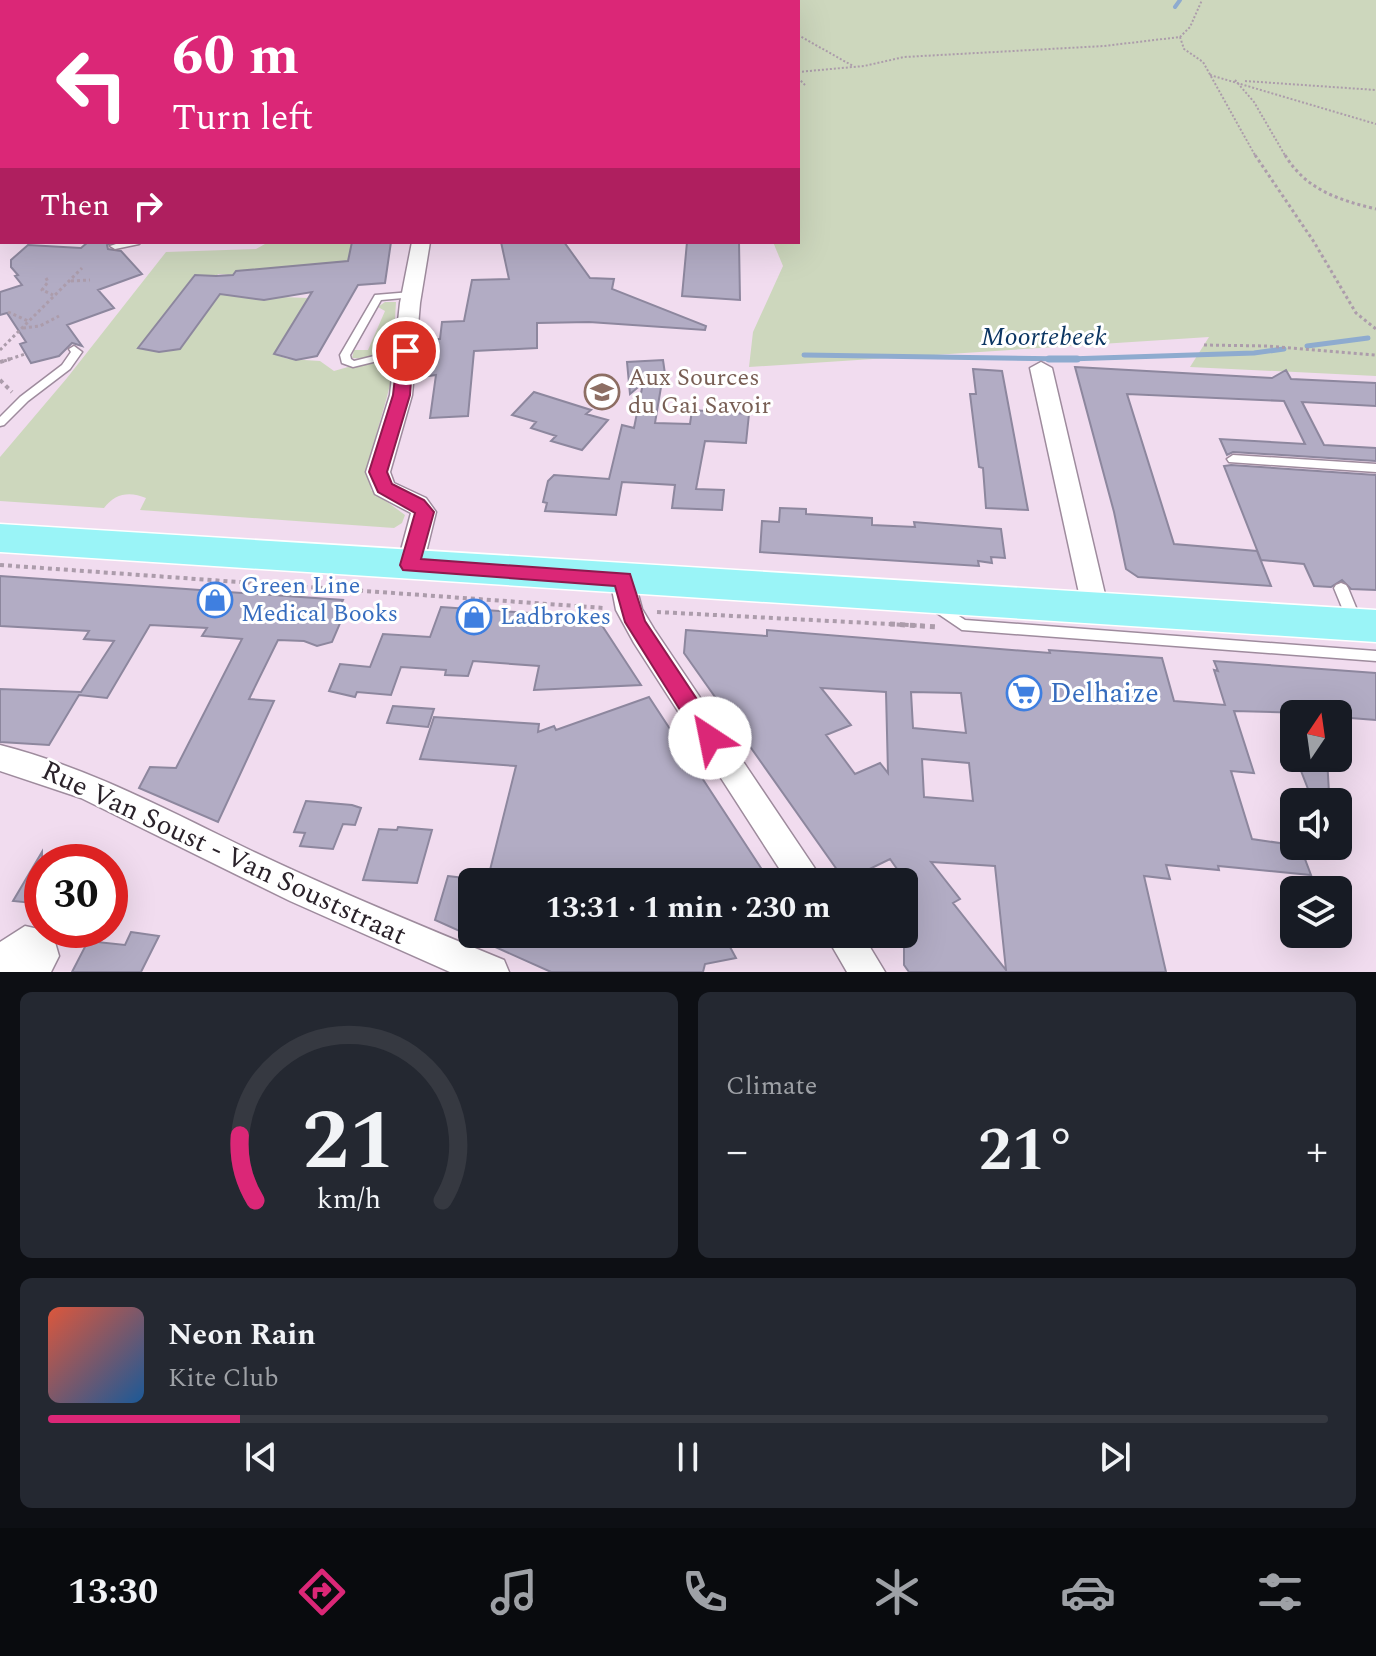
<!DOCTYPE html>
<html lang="en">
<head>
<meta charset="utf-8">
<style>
  :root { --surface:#171b24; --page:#242831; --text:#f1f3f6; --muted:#9ea1a6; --line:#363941; --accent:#db2777 }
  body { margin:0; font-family:Spectral,serif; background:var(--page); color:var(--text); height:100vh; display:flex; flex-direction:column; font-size:30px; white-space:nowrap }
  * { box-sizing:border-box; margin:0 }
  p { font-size:26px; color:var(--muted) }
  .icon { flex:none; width:44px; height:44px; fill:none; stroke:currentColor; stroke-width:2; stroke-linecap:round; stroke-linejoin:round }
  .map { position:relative; height:972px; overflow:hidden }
  .side { display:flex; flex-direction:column; gap:20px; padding:20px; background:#0d0f14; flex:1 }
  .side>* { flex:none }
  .banner { position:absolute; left:0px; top:0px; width:800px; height:244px; box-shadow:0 8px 32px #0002; background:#db2777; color:#fff; overflow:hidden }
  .needle { width:52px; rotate:13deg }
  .fabs { position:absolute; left:1280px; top:700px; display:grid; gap:16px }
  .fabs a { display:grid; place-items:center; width:72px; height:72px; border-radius:12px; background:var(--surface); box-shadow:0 8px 32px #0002; font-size:40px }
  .speed { position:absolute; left:24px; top:844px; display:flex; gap:16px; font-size:40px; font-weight:700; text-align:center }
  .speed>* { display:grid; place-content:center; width:104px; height:104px; border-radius:50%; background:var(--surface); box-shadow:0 8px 32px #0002; line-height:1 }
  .speed .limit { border:12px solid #d22; background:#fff; color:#111 }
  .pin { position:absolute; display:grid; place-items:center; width:68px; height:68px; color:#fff; margin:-34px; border:4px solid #fff; border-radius:50%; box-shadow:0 2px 8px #0007 }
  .me { position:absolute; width:88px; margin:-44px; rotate:326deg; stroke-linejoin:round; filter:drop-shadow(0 0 6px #0008) }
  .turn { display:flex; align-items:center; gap:28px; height:168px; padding:0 40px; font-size:36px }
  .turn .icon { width:104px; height:104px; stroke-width:2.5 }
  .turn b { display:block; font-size:56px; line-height:68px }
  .then { display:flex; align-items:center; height:76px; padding:0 40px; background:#0003; gap:16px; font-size:30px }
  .big { font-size:60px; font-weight:700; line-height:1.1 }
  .side .card { flex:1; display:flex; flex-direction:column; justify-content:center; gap:12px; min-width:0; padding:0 28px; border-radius:12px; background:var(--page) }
  .side .dial { align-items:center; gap:0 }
  .dial svg { height:208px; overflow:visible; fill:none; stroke:var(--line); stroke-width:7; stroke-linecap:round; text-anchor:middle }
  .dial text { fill:var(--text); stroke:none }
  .song { display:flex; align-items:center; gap:24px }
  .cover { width:96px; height:96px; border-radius:12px; background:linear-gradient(135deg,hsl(10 70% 55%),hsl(210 70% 35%)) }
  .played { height:8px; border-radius:4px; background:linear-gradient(90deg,var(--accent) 15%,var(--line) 15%) }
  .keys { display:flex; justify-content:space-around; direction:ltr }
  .heat { display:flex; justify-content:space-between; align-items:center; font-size:44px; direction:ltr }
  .side .tiles { flex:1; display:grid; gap:20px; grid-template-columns:1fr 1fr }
  .card:last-child { grid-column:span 2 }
  .trip { position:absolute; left:458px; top:868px; width:460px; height:80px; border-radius:12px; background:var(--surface); box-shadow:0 8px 32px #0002; font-weight:700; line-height:80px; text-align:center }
  .dock { display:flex; height:128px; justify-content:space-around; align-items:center; background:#090b0e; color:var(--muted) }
  .dock .icon { width:56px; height:56px }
  .dock .on { color:var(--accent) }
  .dock b { font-size:36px; color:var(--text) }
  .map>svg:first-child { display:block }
  .green { fill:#cdd7bd }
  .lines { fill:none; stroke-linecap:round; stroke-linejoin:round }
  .stream-far2 { stroke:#8eabcf; stroke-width:4 }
  .stream-far1 { stroke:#8eabcf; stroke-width:5 }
  .stream { stroke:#8eabcf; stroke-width:7 }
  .building { fill:#b2acc4; stroke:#8d879e; stroke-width:2; fill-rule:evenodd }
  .lane-casing { stroke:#9e8b9d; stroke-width:3 }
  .street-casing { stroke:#9e8b9d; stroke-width:3 }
  .primary-casing { stroke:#fff; stroke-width:3 }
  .path-far3 { stroke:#ac9cab; stroke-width:2; stroke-dasharray:2 2; stroke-linecap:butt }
  .path-far2 { stroke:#ac9cab; stroke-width:3; stroke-dasharray:3 3; stroke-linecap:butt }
  .path-far1 { stroke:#ac9cab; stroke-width:4; stroke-dasharray:4 4; stroke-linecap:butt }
  .path { stroke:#ac9cab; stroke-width:5; stroke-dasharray:5 5; stroke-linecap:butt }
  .lane { fill:#fff; fill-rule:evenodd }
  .street { fill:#fff; fill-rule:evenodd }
  .primary { fill:#9af4f7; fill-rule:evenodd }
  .route { fill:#db2777; stroke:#8e194d; stroke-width:2 }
  .labels { text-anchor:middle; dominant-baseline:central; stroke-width:6; stroke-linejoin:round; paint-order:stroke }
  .education-label { font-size:24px; fill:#785e54; stroke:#fff; text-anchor:start }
  .shop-label { font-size:24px; fill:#366cbe; stroke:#fff; text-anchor:start }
  .water-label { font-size:26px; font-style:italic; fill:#0b3562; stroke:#fff }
  .near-shop-label { font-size:28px; fill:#366cbe; stroke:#fff; text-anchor:start }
  .near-street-label { font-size:28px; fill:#2a222a; stroke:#fff }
</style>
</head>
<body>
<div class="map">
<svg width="1376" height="972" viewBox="0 0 1376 972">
  <rect width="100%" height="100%" fill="#f1dcef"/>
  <path class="green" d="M 430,0 L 1376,0 L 1376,376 L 1190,367 L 1209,337 L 749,367 L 753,332 L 783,266 L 773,242 L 798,242 L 798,2 Z
    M 279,242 L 352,242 L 346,271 L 236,271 L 233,275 L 218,274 L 215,278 L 194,275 L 142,349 L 159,352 L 180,349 L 220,294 L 248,295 L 261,300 L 281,297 L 308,298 L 274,354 L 288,359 L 320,361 L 334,371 C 352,365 374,362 394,357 C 392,401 364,449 371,490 L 405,515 L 402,523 L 394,528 L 140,510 L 146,498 C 130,491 115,493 104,508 L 0,501 L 0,457 L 67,378 L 166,252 L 256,249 L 265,244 Z
    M 385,302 L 396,302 L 393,352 L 366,359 L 352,358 L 354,350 L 368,350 L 385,311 L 378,307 Z"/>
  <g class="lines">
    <path class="stream-far2" d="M 1175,7 L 1180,0"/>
    <path class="stream-far1" d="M 1307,346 L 1368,338
      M 804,355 L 1068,359 L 1254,353 L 1284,349"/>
    <path class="stream" d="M 1049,359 L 1077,359"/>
  </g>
  <path class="building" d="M 88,242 L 113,242 L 107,245 L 108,249 L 121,251 L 142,274 L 98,290 L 114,308 L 67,325 L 82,346 L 72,343 L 59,356 L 31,363 L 20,344 L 26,342 L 7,313 L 0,315 L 0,292 L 22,285 L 15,276 L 18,275 L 11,267 L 11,260 L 28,245 L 81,248 Z
    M 352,242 L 391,242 L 385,283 L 358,285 L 317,356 L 296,360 L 274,354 L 312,292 L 264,300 L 220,294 L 180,349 L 159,352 L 138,348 L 195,275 L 216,276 L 233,275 L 236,271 L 348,261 Z
    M 501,242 L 564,242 L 590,278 L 614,279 L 612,289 L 706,326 L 705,330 L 589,322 L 537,323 L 537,348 L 474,351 L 468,416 L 430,418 L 436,375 L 428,376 L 432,339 L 440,339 L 442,322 L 464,321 L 472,280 L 509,279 Z
    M 687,242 L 739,242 L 740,300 L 682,296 Z
    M 663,360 L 666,381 L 662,381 L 655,423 L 690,424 L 692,410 L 749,414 L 746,443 L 705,441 L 696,489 L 724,490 L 722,510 L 672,508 L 675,485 L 622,482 L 616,515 L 545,511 L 547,503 L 543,502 L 548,481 L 554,475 L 609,479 L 622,425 L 634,428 L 643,383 L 630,394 L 627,362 Z
    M 1075,367 L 1272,378 L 1286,370 L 1291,379 L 1376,383 L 1376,406 L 1302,402 L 1324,445 L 1376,448 L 1376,461 L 1233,452 L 1227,455 L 1220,439 L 1305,444 L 1284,401 L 1127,394 L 1174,544 L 1257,551 L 1271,586 L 1138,577 L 1126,569 L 1114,512 Z
    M 973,369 L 1002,371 L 1028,510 L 986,508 L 983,468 L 979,467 L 970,394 L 976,394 Z
    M 534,392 L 591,410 L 586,414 L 608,420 L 582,450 L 551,441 L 556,436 L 531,428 L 536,422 L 512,415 Z
    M 1231,465 L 1376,475 L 1376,590 L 1351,589 L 1342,580 L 1331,587 L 1314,586 L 1304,564 L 1261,560 L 1224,466 Z
    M 780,508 L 806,509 L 806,514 L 872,518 L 872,525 L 915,527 L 914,522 L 1001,529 L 1005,558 L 991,557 L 992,563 L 978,561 L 979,566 L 760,552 L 762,521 L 779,522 Z
    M 0,576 L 172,588 L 343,600 L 338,611 L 342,611 L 337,621 L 341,621 L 332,642 L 317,646 L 304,641 L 278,640 L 249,699 L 274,701 L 218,822 L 139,788 L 150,767 L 176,768 L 242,639 L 202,636 L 207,628 L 150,625 L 107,698 L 79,695 L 49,745 L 0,742 L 0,689 L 81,692 L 114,641 L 84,639 L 89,631 L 0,626 Z
    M 441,607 L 588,617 L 601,624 L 641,685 L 534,690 L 539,666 L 473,661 L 468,676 L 445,675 L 446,670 L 401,667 L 391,695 L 357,692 L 355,697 L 329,691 L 340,664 L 370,667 L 383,634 L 430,637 Z
    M 686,630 L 767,636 L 767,630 L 1050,653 L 1049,650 L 1162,658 L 1174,701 L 1225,705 L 1214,670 L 1218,671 L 1214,661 L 1376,673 L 1376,720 L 1338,717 L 1338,714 L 1234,711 L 1254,773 L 1231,771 L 1252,839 L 1300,846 L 1311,875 L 1218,866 L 1219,870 L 1166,865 L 1170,879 L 1144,876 L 1166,972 L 909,972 L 904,965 L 904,879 L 890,859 L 845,881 L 684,653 ZM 821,688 L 886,692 L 888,773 L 880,763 L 855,774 L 826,735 L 851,725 ZM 911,692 L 961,693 L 966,733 L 913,728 ZM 922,759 L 969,763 L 973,801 L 924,797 ZM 931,862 L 995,866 L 1006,970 L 953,903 L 960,899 Z
    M 649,697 L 761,868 L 733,882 L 487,882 L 516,766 L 420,759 L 434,717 L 539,724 L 538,732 L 554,726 L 556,730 Z
    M 393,706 L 434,709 L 428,727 L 387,723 Z
    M 1296,758 L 1327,758 L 1329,793 L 1310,794 Z
    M 306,801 L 352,805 L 361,808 L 355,825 L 343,824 L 333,849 L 300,846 L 305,833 L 294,832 Z
    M 398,827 L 432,830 L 417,883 L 363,880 L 379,829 L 397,830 Z
    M 42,852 L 42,904 L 13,901 Z
    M 448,876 L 472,879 L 472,934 L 723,934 L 736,958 L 705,964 L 703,972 L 551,972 L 435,920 Z
    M 131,932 L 159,936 L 141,972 L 72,972 L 88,941 L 125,945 Z"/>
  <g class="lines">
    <g class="lane-casing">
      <path id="lane" d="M 122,242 L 141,242 L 139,244 L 115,249 L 110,246 Z
        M 411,292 L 414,293 L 414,297 L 381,300 L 350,355 L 351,359 L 354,361 L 406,348 L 411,351 L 410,353 L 353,367 L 342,363 L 340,355 L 375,295 Z
        M 74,346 L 82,352 L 70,369 L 28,401 L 4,425 L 0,426 L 0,417 L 20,397 L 62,365 L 71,352 L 69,349 Z
        M 1233,455 L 1376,464 L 1376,472 L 1229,462 L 1227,459 Z
        M 1341,583 L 1346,585 L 1348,588 L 1362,622 L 1360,626 L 1350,626 L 1348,622 L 1334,588 L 1336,585 Z
        M 936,601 L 965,620 L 1376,651 L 1376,661 L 962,630 L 931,609 L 929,606 L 931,603 Z"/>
    </g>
    <g class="street-casing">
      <path id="street" d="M 289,0 L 306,0 L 307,2 L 290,2 Z
        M 411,0 L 423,0 L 423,2 L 411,2 Z
        M 0,172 L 2,173 L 2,183 L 0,182 Z
        M 412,242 L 430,242 L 420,303 L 412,395 L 390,472 L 394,483 L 426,498 L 436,512 L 423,565 L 419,571 L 410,574 L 401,571 L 397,565 L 411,513 L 375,494 L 366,472 L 390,395 L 400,303 Z
        M 1041,362 L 1052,368 L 1108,607 L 1105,614 L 1095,617 L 1085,614 L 1082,607 L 1030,368 Z
        M 623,570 L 632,572 L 642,609 L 654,629 L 824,882 L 788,882 L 634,643 L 616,610 L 610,579 L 614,572 Z
        M 0,745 C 90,768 169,811 252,851 C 334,890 419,925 504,960 L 509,972 L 450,972 L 290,901 L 81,798 L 0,771 Z
        M 25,926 L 52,932 L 59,956 L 51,972 L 0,972 L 0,942 Z
        M 825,934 L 862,934 L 885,972 L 847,972 Z"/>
    </g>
    <g class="primary-casing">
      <path id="primary" d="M 0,524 L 1376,610 L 1376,642 L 0,552 Z"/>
    </g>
    <path class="path-far3" d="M 722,0 L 727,2
      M 798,35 L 853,66
      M 1180,37 L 1184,49 L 1203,62 L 1256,157
      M 798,72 L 864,66 L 904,57 L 1104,46 L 1180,37 L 1190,27 L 1202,0
      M 1210,75 L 1376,124
      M 798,78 L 805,85
      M 1235,80 L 1254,102 L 1286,157
      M 1245,81 L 1376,90"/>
    <path class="path-far2" d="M 1255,155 L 1314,242 L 1356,313 L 1376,329
      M 1285,155 C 1306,190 1339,200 1376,209
      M 46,278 L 48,282 L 42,290 L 53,295
      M 71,281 L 90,280
      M 8,312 L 28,321
      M 23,328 L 40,326 L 59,316
      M 1204,345 L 1267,346 L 1376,355
      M 0,350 L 82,268
      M 4,361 L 25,354"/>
    <path class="path-far1" d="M 0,362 L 10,359
      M 0,380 L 12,392
      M 0,565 L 604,608
      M 657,612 L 927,626"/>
    <path class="path" d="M 890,624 L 939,627"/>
    <use href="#lane" class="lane"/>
    <use href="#street" class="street"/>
    <use href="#primary" class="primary"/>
  </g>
  <path class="route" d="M 406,346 L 413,351 L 410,395 L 387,472 L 392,484 L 424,500 L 434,512 L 421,559 L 630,574 L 645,621 L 718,731 L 721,738 L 718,745 L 710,747 L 702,745 L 625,622 L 615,586 L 403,570 L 400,565 L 415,513 L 378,492 L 369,472 L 393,395 L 398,351 Z"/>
  <defs>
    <g id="school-ring" transform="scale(1.8)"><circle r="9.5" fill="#fff" stroke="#8d6e63" stroke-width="1.5"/><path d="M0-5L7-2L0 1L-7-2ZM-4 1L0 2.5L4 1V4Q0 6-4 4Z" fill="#8d6e63"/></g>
    <g id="shop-ring" transform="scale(1.8)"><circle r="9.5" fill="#fff" stroke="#3f7fe0" stroke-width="1.5"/><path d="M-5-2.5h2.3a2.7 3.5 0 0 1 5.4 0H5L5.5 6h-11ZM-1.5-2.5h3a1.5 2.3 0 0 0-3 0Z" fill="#3f7fe0"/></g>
    <g id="supermarket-ring" transform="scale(1.8)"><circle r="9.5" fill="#fff" stroke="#3f7fe0" stroke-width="1.5"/><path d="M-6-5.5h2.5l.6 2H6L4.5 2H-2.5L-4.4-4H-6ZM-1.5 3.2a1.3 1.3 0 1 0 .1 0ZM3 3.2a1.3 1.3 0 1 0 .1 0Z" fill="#3f7fe0"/></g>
  </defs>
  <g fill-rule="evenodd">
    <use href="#school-ring" x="602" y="392"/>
    <use href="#shop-ring" x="215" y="600"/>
    <use href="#shop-ring" x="474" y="617"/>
    <use href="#supermarket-ring" x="1024" y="693"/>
  </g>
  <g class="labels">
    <g class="education-label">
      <text x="628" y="378">Aux Sources<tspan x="628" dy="28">du Gai Savoir</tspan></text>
    </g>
    <g class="shop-label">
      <text x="241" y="586">Green Line<tspan x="241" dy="28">Medical Books</tspan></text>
      <text x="500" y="617">Ladbrokes</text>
    </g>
    <g class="water-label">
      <text x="1044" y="337">Moortebeek</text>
    </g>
    <g class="near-shop-label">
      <text x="1050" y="693">Delhaize</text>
    </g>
    <g class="near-street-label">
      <text transform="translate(224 853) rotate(25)">Rue Van Soust - Van Souststraat</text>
    </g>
  </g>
</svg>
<div class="fabs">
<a><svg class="needle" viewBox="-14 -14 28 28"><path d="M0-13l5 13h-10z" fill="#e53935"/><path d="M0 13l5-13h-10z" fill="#9ea1a6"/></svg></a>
<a><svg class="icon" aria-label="sound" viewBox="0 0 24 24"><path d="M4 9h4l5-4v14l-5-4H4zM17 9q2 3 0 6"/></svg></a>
<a><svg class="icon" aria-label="layers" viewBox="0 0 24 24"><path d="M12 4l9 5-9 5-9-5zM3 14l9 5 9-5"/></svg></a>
</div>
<div class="speed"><div class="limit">30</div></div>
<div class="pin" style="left:406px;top:351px;background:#d93025"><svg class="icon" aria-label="arrive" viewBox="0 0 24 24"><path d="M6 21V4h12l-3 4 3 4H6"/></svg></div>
<svg class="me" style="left:710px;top:738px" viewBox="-20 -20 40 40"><circle r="19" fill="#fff"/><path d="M0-13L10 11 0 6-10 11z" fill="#db2777"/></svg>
<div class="trip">13:31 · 1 min · 230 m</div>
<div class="banner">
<div class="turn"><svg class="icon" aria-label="left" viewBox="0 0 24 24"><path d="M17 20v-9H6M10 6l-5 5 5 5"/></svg><div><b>60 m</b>Turn left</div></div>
<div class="then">Then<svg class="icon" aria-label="right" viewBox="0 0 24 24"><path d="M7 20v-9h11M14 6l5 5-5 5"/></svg></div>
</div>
</div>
<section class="side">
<div class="tiles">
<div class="card dial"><svg viewBox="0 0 100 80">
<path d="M14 69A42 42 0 1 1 86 69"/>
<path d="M14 69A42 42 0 0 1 8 44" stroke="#db2777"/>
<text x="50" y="56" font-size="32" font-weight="700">21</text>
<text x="50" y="72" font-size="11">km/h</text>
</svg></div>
<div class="card"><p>Climate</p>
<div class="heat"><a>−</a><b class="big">21°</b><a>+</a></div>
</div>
<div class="card">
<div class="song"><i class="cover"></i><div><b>Neon Rain</b><p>Kite Club</p></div></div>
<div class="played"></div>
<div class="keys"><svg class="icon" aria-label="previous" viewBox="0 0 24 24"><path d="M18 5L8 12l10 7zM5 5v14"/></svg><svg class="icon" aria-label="pause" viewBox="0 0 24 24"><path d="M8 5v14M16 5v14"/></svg><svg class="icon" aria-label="next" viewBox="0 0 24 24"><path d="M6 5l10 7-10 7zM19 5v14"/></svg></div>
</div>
</div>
</section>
<nav class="dock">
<b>13:30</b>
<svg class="icon on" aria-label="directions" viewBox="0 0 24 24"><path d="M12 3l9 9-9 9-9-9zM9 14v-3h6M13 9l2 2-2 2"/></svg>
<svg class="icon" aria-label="music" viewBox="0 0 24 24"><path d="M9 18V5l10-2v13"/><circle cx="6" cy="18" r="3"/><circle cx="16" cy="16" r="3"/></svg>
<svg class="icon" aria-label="phone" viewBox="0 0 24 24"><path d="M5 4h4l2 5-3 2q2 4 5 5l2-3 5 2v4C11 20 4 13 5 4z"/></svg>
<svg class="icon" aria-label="climate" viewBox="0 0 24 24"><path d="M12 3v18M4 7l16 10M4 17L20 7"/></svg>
<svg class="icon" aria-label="car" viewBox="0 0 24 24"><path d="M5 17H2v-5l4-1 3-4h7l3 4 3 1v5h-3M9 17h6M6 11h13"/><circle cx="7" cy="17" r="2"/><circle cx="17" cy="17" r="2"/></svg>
<svg class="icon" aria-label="filters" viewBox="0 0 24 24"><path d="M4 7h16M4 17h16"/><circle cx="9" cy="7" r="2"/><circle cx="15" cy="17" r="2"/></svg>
</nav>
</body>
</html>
